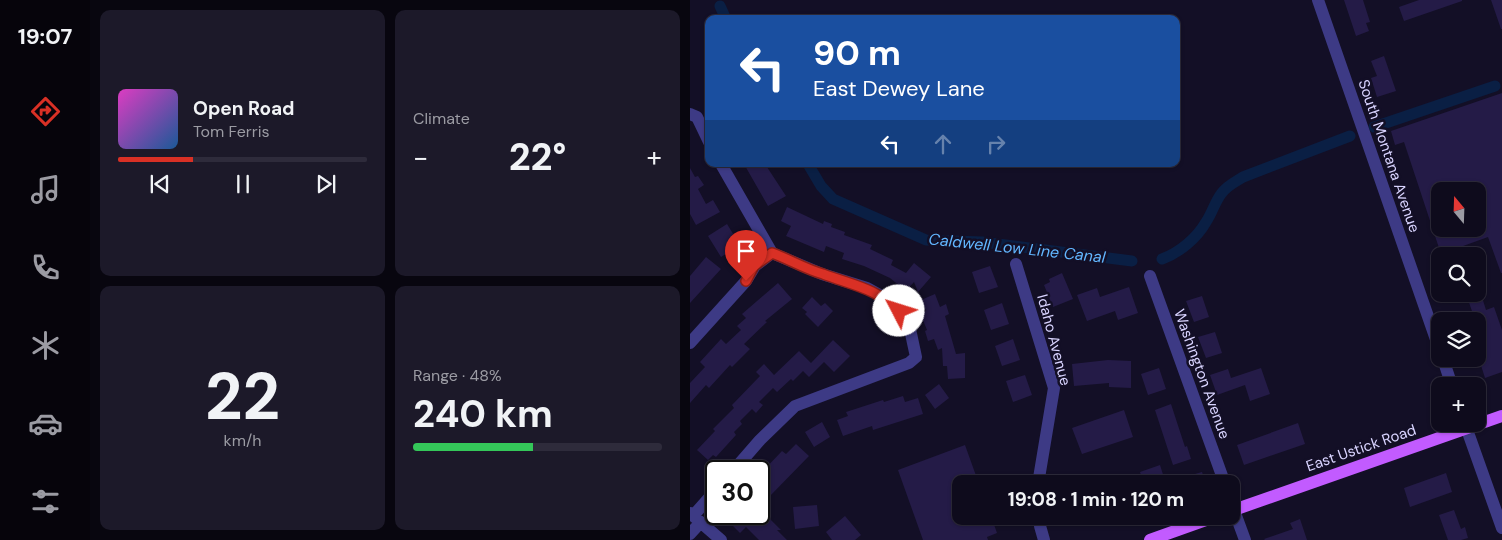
<!DOCTYPE html>
<html lang="en">
<head>
<meta charset="utf-8">
<style>
  :root { --surface:#0e0b1c; --page:#1c1929; --text:#f1f3f6; --muted:#9b9ba3; --line:#2e2b3b; --accent:#d93025 }
  body { margin:0; font-family:"DM Sans",sans-serif; background:var(--page); color:var(--text); height:100vh; display:flex; flex-direction:column; font-size:19px; white-space:nowrap }
  * { box-sizing:border-box; margin:0 }
  p { font-size:16px; color:var(--muted) }
  .icon { flex:none; width:28px; height:28px; fill:none; stroke:currentColor; stroke-width:2; stroke-linecap:round; stroke-linejoin:round }
  .map { position:relative; flex:1; overflow:hidden }
  .sheet { display:flex; flex-direction:column; gap:10px; padding:10px; background:#08060f; width:600px }
  .sheet>* { flex:none }
  .top-card { position:absolute; left:15px; top:15px; width:475px; height:152px; border-radius:10px; box-shadow:0 1px 4px #0004,0 0 0 1px var(--line); background:#1a4fa0; color:#fff; overflow:hidden }
  .needle { width:32px; rotate:341deg }
  .buttons { position:absolute; left:741px; top:182px; display:grid; gap:10px }
  .buttons a { display:grid; place-items:center; width:55px; height:55px; border-radius:10px; background:var(--surface); box-shadow:0 1px 4px #0004,0 0 0 1px var(--line); font-size:25px }
  .speed { position:absolute; left:15px; top:460px; display:flex; gap:10px; font-size:25px; font-weight:700; text-align:center }
  .speed>* { display:grid; place-content:center; width:65px; height:65px; border-radius:50%; background:var(--surface); box-shadow:0 1px 4px #0004,0 0 0 1px var(--line); line-height:1 }
  .speed .limit { border:2px solid #111; border-radius:8px; background:#fff; color:#111 }
  .pin { position:absolute; display:grid; place-items:center; width:42px; height:42px; color:#fff; margin:-51px -21px; border-radius:50% 50% 50% 0; rotate:-45deg; box-shadow:0 0 5px #0007 }
  .pin .icon { rotate:45deg }
  .me { position:absolute; width:55px; margin:-28px; rotate:310deg; stroke-linejoin:round; filter:drop-shadow(0 0 4px #0008) }
  .turn { display:flex; align-items:center; gap:18px; height:105px; padding:0 25px; font-size:22px }
  .turn .icon { width:65px; height:65px; stroke-width:2.5 }
  .turn b { display:block; font-size:35px; line-height:42px }
  .lanes { display:flex; align-items:center; height:48px; padding:0 25px; background:#0003; justify-content:center; gap:25px; direction:ltr }
  .lanes .off { opacity:.35 }
  .big { font-size:38px; font-weight:700; line-height:1.1 }
  .sheet .tile { flex:1; display:flex; flex-direction:column; justify-content:center; gap:8px; min-width:0; padding:0 18px; border-radius:10px; background:var(--page) }
  .sheet .dial { align-items:center; gap:0 }
  .dial b { font-size:65px; line-height:1 }
  .song { display:flex; align-items:center; gap:15px }
  .cover { width:60px; height:60px; border-radius:8px; background:linear-gradient(135deg,hsl(310 70% 55%),hsl(210 70% 35%)) }
  .played { height:5px; border-radius:2px; background:linear-gradient(90deg,var(--accent) 30%,var(--line) 30%) }
  .keys { display:flex; justify-content:space-around; direction:ltr }
  .heat { display:flex; justify-content:space-between; align-items:center; font-size:28px; direction:ltr }
  .charge { height:8px; border-radius:4px; background:linear-gradient(90deg,#34c759 48%,var(--line) 0) }
  .sheet .tiles { flex:1; display:grid; gap:10px; grid-template-columns:repeat(2,1fr) }
  .trip { position:absolute; left:262px; top:475px; width:288px; height:50px; border-radius:10px; background:var(--surface); box-shadow:0 1px 4px #0004,0 0 0 1px var(--line); font-weight:700; line-height:50px; text-align:center }
  main { display:flex; flex:1; min-height:0 }
  .menu { display:flex; flex-direction:column; width:90px; justify-content:space-around; align-items:center; background:#06040b; color:var(--muted) }
  .menu .icon { width:35px; height:35px }
  .menu .on { color:var(--accent) }
  .menu b { font-size:22px; color:var(--text) }
  .map>svg:first-child { display:block }
  .lines { fill:none; stroke-linecap:round; stroke-linejoin:round }
  .canal { stroke:#0a1f44; stroke-width:11 }
  .building { fill:#241b47; fill-rule:evenodd }
  .minor { stroke:#3d3a85; stroke-width:12 }
  .major { stroke:#c25bff; stroke-width:12 }
  .route-casing { stroke:#8d1f18; stroke-width:12 }
  .route { stroke:#d93025; stroke-width:9 }
  .labels { text-anchor:middle; dominant-baseline:central; stroke-width:5; stroke-linejoin:round; paint-order:stroke }
  .street-label { font-size:15px; fill:#d9d4ff; stroke:#130f26 }
  .water-label { font-size:16px; font-style:italic; fill:#62b6ff; stroke:#130f26 }
</style>
</head>
<body>
<main>
<nav class="menu">
<b>19:07</b>
<svg class="icon on" aria-label="directions" viewBox="0 0 24 24"><path d="M12 3l9 9-9 9-9-9zM9 14v-3h6M13 9l2 2-2 2"/></svg>
<svg class="icon" aria-label="music" viewBox="0 0 24 24"><path d="M9 18V5l10-2v13"/><circle cx="6" cy="18" r="3"/><circle cx="16" cy="16" r="3"/></svg>
<svg class="icon" aria-label="phone" viewBox="0 0 24 24"><path d="M5 4h4l2 5-3 2q2 4 5 5l2-3 5 2v4C11 20 4 13 5 4z"/></svg>
<svg class="icon" aria-label="climate" viewBox="0 0 24 24"><path d="M12 3v18M4 7l16 10M4 17L20 7"/></svg>
<svg class="icon" aria-label="car" viewBox="0 0 24 24"><path d="M5 17H2v-5l4-1 3-4h7l3 4 3 1v5h-3M9 17h6M6 11h13"/><circle cx="7" cy="17" r="2"/><circle cx="17" cy="17" r="2"/></svg>
<svg class="icon" aria-label="filters" viewBox="0 0 24 24"><path d="M4 7h16M4 17h16"/><circle cx="9" cy="7" r="2"/><circle cx="15" cy="17" r="2"/></svg>
</nav>
<section class="sheet">
<div class="tiles">
<div class="tile">
<div class="song"><i class="cover"></i><div><b>Open Road</b><p>Tom Ferris</p></div></div>
<div class="played"></div>
<div class="keys"><svg class="icon" aria-label="previous" viewBox="0 0 24 24"><path d="M18 5L8 12l10 7zM5 5v14"/></svg><svg class="icon" aria-label="pause" viewBox="0 0 24 24"><path d="M8 5v14M16 5v14"/></svg><svg class="icon" aria-label="next" viewBox="0 0 24 24"><path d="M6 5l10 7-10 7zM19 5v14"/></svg></div>
</div>
<div class="tile"><p>Climate</p>
<div class="heat"><a>−</a><b class="big">22°</b><a>+</a></div>
</div>
<div class="tile dial"><b>22</b><p>km/h</p></div>
<div class="tile"><p>Range · 48%</p><b class="big">240 km</b><div class="charge"></div></div>
</div>
</section>
<div class="map">
<svg width="812" height="540" viewBox="0 0 812 540">
  <rect width="100%" height="100%" fill="#130f26"/>
  <g class="lines">
    <path class="canal" d="M 30,6 L 36,19
      M 684,127 L 805,86
      M 118,164 L 131,186 L 143,199 L 236,240 L 292,242 L 442,261
      M 472,259 C 489,253 507,238 516,222 C 522,213 525,202 531,194 C 536,186 545,182 553,177 L 660,136"/>
  </g>
  <path class="building" d="M 654,0 L 673,0 L 680,22 L 676,23 L 679,31 L 666,36 Z
    M 729,0 L 772,0 L 772,1 L 714,21 L 709,7 Z
    M 801,0 L 812,0 L 812,29 L 811,29 Z
    M 694,56 L 706,91 L 687,97 L 681,78 L 687,76 L 681,61 Z
    M 812,93 L 812,273 L 811,273 L 798,237 L 751,254 L 714,142 L 705,145 L 701,131 ZM 750,191 L 788,191 L 788,229 L 764,229 L 750,234 Z
    M 54,164 L 75,164 L 96,196 L 78,206 Z
    M 0,168 L 5,177 L 8,176 L 14,185 L 8,189 L 16,204 L 23,200 L 30,212 L 6,225 L 0,214 Z
    M 97,207 L 133,224 L 134,221 L 142,224 L 141,227 L 155,232 L 154,235 L 182,245 L 180,249 L 203,260 L 201,265 L 216,273 L 224,263 L 241,277 L 228,292 L 224,282 L 216,291 L 200,278 L 174,266 L 152,259 L 154,253 L 136,246 L 134,252 L 96,236 L 101,226 L 91,221 Z
    M 37,224 L 50,245 L 31,257 L 18,236 Z
    M 16,257 L 31,269 L 0,303 L 0,276 Z
    M 300,266 L 308,287 L 289,293 L 282,272 Z
    M 372,273 L 383,299 L 363,307 L 354,285 L 360,282 L 359,279 Z
    M 88,283 L 102,299 L 75,321 L 77,322 L 54,344 L 60,349 L 42,367 L 40,365 L 19,388 L 16,385 L 0,403 L 0,383 L 15,367 L 10,362 L 31,339 L 36,344 L 51,330 L 47,326 L 56,318 L 52,314 Z
    M 439,287 L 448,313 L 428,320 L 425,311 L 397,321 L 387,295 L 407,288 L 410,297 Z
    M 245,294 L 250,307 L 256,304 L 259,314 L 255,316 L 266,354 L 275,353 L 275,378 L 258,379 L 257,366 L 253,366 L 252,348 L 248,350 L 244,339 L 238,341 L 235,331 L 237,330 L 230,313 L 236,311 L 231,300 Z
    M 776,294 L 791,294 L 796,310 L 804,307 L 812,330 L 812,372 L 795,378 L 788,356 L 788,321 L 767,321 L 766,320 L 783,314 Z
    M 512,296 L 519,317 L 504,322 L 496,301 Z
    M 122,297 L 131,306 L 135,303 L 143,311 L 128,327 L 115,314 L 117,312 L 112,308 Z
    M 312,303 L 319,324 L 301,330 L 294,310 Z
    M 525,332 L 532,353 L 516,358 L 508,337 Z
    M 323,339 L 330,360 L 312,366 L 305,346 Z
    M 143,340 L 160,356 L 144,372 L 134,362 L 119,377 L 113,371 L 103,381 L 101,379 L 87,392 L 83,388 L 69,402 L 73,405 L 66,413 L 62,409 L 50,421 L 52,424 L 44,432 L 46,435 L 26,457 L 23,455 L 18,460 L 7,450 L 25,431 L 23,429 L 44,408 L 42,405 L 70,376 L 66,372 L 74,364 L 84,375 L 109,351 L 121,363 Z
    M 418,360 L 441,361 L 441,388 L 419,387 L 419,383 L 384,386 L 382,364 Z
    M 469,368 L 476,389 L 458,395 L 451,374 Z
    M 571,368 L 580,394 L 560,401 L 555,385 L 527,395 L 520,375 L 538,369 L 541,378 Z
    M 335,375 L 342,395 L 323,402 L 316,381 Z
    M 249,384 L 259,398 L 245,409 L 235,395 Z
    M 213,396 L 215,402 L 228,398 L 233,414 L 183,430 L 182,426 L 153,436 L 147,420 L 158,416 L 156,412 L 193,400 L 194,402 Z
    M 481,404 L 495,447 L 497,446 L 501,459 L 483,465 L 465,410 Z
    M 434,410 L 443,437 L 392,454 L 382,428 Z
    M 132,422 L 140,437 L 124,447 L 115,432 Z
    M 608,423 L 615,444 L 554,465 L 547,445 Z
    M 106,444 L 119,456 L 79,497 L 69,487 L 76,479 L 70,474 L 92,451 L 96,454 Z
    M 275,445 L 289,484 L 271,484 L 271,516 L 301,516 L 307,533 L 297,537 L 298,540 L 233,540 L 208,470 Z
    M 470,465 L 476,484 L 454,484 L 450,472 Z
    M 512,472 L 516,484 L 500,484 L 498,476 Z
    M 756,473 L 762,492 L 720,507 L 714,488 Z
    M 127,505 L 129,526 L 105,529 L 103,507 Z
    M 764,510 L 771,529 L 775,527 L 778,538 L 771,540 L 758,540 L 749,515 Z
    M 43,514 L 67,514 L 72,519 L 76,515 L 91,530 L 87,530 L 97,540 L 69,540 L 56,527 L 50,533 L 42,525 L 48,519 Z
    M 155,516 L 171,535 L 165,540 L 142,540 L 136,532 Z
    M 610,519 L 617,540 L 575,540 L 574,539 L 603,529 L 600,523 Z"/>
  <g class="lines">
    <path class="minor" d="M 628,0 L 750,351
      M 0,114 L 7,117 L 19,142
      M 31,164 L 82,253 L 132,274 L 177,288 L 197,299 L 209,311 L 220,329 L 226,357 L 219,363 L 105,406 L 70,440 L 43,471
      M 326,264 L 364,388 L 348,484
      M 460,276 L 535,484
      M 0,343 L 56,281 L 65,266 L 82,253
      M 753,359 L 762,386
      M 775,424 L 812,528
      M 541,502 L 555,540
      M 0,513 L 31,540
      M 3,516 L 26,490
      M 349,516 L 350,526 L 354,540
      M 0,534 L 11,522"/>
    <path class="major" d="M 541,511 L 812,416
      M 460,540 L 527,516"/>
  </g>
  <g class="lines">
    <g class="route-casing">
      <path id="route" d="M 56,281 L 64,266 L 82,253 C 99,259 115,269 133,274 C 162,285 186,288 209,311"/>
    </g>
    <use href="#route" class="route"/>
  </g>
  <g class="labels">
    <g class="street-label">
      <text transform="translate(699 156) rotate(71)">South Montana Avenue</text>
      <text transform="translate(364 340) rotate(75)">Idaho Avenue</text>
      <text transform="translate(512 374) rotate(70)">Washington Avenue</text>
      <text transform="translate(671 448) rotate(-19)">East Ustick Road</text>
    </g>
    <g class="water-label">
      <text transform="translate(327 248) rotate(6)">Caldwell Low Line Canal</text>
    </g>
  </g>
</svg>
<div class="buttons">
<a><svg class="needle" viewBox="-14 -14 28 28"><path d="M0-13l5 13h-10z" fill="#e53935"/><path d="M0 13l5-13h-10z" fill="#9b9ba3"/></svg></a>
<a><svg class="icon" aria-label="search" viewBox="0 0 24 24"><circle cx="10" cy="10" r="6"/><path d="M15 15l6 6"/></svg></a>
<a><svg class="icon" aria-label="layers" viewBox="0 0 24 24"><path d="M12 4l9 5-9 5-9-5zM3 14l9 5 9-5"/></svg></a>
<a>+</a>
</div>
<div class="speed"><div class="limit">30</div></div>
<div class="pin" style="left:56px;top:281px;background:#d93025"><svg class="icon" aria-label="arrive" viewBox="0 0 24 24"><path d="M6 21V4h12l-3 4 3 4H6"/></svg></div>
<svg class="me" style="left:209px;top:311px" viewBox="-20 -20 40 40"><circle r="19" fill="#fff"/><path d="M0-13L10 11 0 6-10 11z" fill="#d93025"/></svg>
<div class="trip">19:08 · 1 min · 120 m</div>
<div class="top-card">
<div class="turn"><svg class="icon" aria-label="left" viewBox="0 0 24 24"><path d="M17 20v-9H6M10 6l-5 5 5 5"/></svg><div><b>90 m</b>East Dewey Lane</div></div>
<div class="lanes"><svg class="icon" aria-label="left" viewBox="0 0 24 24"><path d="M17 20v-9H6M10 6l-5 5 5 5"/></svg><svg class="icon off" aria-label="ahead" viewBox="0 0 24 24"><path d="M12 20V5M6 11l6-6 6 6"/></svg><svg class="icon off" aria-label="right" viewBox="0 0 24 24"><path d="M7 20v-9h11M14 6l5 5-5 5"/></svg></div>
</div>
</div>
</main>
</body>
</html>
